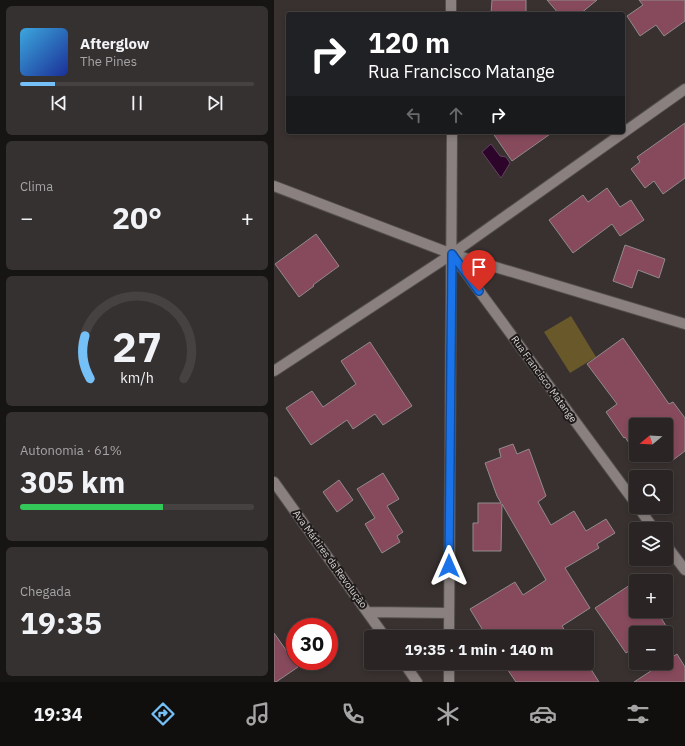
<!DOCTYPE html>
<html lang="pt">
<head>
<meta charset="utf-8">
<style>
  :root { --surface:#2a2524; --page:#363131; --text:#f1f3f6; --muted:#a5a5a6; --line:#464241; --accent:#75c0f6 }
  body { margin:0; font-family:"IBM Plex Sans",sans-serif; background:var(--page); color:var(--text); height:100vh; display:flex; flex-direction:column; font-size:15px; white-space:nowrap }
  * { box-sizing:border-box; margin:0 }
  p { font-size:13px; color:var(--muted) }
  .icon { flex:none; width:22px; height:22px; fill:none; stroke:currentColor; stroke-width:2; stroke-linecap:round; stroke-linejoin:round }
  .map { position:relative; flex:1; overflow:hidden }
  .sheet { display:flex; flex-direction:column; gap:6px; padding:6px; background:#171414; width:274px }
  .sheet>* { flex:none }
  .top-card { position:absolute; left:12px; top:12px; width:339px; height:122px; border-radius:4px; box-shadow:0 2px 6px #0003,0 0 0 1px var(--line); background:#202124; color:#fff; overflow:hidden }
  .needle { width:26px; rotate:252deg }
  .controls { position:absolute; left:355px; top:418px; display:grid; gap:8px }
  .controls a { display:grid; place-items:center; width:44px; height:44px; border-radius:4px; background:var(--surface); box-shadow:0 2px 6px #0003,0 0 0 1px var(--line); font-size:20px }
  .speed { position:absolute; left:12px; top:618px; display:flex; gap:8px; font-size:20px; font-weight:700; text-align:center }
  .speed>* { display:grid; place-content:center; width:52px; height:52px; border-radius:50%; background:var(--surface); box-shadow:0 2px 6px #0003,0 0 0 1px var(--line); line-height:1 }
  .speed .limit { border:6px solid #d22; background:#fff; color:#111 }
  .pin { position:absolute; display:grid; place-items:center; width:34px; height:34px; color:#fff; margin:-41px -17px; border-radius:50% 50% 50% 0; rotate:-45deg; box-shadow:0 0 4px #0007 }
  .pin .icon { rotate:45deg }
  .me { position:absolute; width:44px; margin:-22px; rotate:0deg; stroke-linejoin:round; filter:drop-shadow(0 0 3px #0008) }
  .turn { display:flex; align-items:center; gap:14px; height:84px; padding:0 16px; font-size:18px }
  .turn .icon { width:52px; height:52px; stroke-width:2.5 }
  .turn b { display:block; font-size:28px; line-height:34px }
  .lanes { display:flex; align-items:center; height:38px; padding:0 16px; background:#0003; justify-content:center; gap:20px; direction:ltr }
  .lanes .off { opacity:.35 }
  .big { font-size:30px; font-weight:700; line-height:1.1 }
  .sheet .card { flex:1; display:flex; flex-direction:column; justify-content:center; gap:6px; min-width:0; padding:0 14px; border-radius:6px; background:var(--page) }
  .sheet .dial { align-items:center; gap:0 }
  .dial svg { height:104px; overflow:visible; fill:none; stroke:var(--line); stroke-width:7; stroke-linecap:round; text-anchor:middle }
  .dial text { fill:var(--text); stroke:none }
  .song { display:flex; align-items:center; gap:12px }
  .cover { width:48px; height:48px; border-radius:6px; background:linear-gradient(135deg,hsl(200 70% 55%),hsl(230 70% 35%)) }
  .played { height:4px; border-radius:2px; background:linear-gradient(90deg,var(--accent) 15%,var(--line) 15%) }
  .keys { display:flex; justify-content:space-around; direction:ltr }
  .heat { display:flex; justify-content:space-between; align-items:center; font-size:22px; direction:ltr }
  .charge { height:6px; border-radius:3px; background:linear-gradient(90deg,#34c759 61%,var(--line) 0) }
  .trip { position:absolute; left:90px; top:630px; width:230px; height:40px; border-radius:4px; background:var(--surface); box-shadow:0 2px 6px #0003,0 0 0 1px var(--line); font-weight:700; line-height:40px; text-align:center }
  .tabs { display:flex; height:64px; justify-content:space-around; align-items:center; background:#110f0e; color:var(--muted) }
  .tabs .icon { width:28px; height:28px }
  .tabs .selected { color:var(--accent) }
  .tabs b { font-size:18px; color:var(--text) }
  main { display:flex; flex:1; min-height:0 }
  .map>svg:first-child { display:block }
  .green { fill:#69592a }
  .water { fill:#2d042a; stroke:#61435d }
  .building { fill:#874a5d; stroke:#928a8c }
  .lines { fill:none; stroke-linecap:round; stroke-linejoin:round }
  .minor-casing { stroke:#534e4d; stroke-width:12 }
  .minor { stroke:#89807f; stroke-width:10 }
  .route-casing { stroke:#114b97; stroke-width:10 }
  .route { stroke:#1a73e8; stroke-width:7 }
  .labels { text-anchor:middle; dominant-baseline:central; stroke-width:4; stroke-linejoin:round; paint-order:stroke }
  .street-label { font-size:10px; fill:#dad6d5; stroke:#1d1a19 }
</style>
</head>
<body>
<main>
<section class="sheet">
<div class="card">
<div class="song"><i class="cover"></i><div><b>Afterglow</b><p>The Pines</p></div></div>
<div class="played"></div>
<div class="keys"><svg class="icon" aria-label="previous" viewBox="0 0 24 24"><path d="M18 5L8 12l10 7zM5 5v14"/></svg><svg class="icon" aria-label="pause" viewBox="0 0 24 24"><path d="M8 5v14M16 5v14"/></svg><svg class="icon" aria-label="next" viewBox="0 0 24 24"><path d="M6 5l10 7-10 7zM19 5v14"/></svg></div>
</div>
<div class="card"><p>Clima</p>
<div class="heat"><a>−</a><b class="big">20°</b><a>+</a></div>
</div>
<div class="card dial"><svg viewBox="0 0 100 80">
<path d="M14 69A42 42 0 1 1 86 69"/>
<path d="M14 69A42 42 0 0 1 10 36" stroke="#75c0f6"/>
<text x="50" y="56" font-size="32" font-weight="700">27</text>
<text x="50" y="72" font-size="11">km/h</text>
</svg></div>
<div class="card"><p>Autonomia · 61%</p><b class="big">305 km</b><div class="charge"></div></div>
<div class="card"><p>Chegada</p><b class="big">19:35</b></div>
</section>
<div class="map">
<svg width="411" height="682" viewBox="0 0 411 682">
  <rect width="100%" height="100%" fill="#383130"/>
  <path class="green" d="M 297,316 L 322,357 L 296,373 L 270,332 Z"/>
  <path class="water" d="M 217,144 L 226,156 L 232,157 L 236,163 L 227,178 L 208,152 Z"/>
  <path class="building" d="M 218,0 L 252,0 L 252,14 L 217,14 Z
    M 273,0 L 323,0 L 306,14 L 285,14 Z
    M 365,0 L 411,0 L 411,21 L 390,36 L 382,25 L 366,36 L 353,16 L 369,5 Z
    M 411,123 L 411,178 L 389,194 L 380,181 L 371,188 L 357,169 L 366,162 L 363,157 Z
    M 218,132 L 279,132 L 238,161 Z
    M 333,188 L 346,207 L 357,200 L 370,220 L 346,236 L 338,224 L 299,253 L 275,220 L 309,195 L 314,202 Z
    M 42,234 L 65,266 L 39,285 L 40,286 L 25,297 L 1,264 Z
    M 351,245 L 391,259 L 385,278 L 364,270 L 358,288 L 339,281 Z
    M 349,338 L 395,404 L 399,402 L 411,418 L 411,451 L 399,460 L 392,450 L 392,425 L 362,425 L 362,454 L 351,437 L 350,438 L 332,412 L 343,404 L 313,364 Z
    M 96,342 L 138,406 L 109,425 L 101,414 L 79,429 L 73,420 L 37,445 L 12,408 L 38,391 L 49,407 L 82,384 L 67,361 Z
    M 239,444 L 243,454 L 255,449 L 272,496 L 264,502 L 277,525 L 300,511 L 312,531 L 332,519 L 341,533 L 323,544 L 325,548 L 291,568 L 316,608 L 288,626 L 295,637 L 213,637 L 196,609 L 241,582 L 249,595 L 272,580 L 228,504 L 227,551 L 199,551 L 199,523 L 204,523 L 204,503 L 227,503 L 223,496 L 211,463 L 227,457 L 225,449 Z
    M 109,473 L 125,499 L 113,506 L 129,532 L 123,536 L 126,542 L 108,553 L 91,524 L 101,518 L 83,489 Z
    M 65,480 L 79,500 L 63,512 L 49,492 Z
    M 362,581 L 362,611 L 383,611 L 392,626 L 382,633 L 362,633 L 362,646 L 352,653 L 321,608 Z
    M 0,633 L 24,667 L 2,682 L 0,682 Z
    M 403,654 L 411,667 L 411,682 L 360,682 L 389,663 L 392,663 L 392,661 Z
    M 229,663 L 313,663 L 325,682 L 242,682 Z"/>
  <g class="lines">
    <g class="minor-casing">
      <path id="minor" d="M 177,0 L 177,14
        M 0,186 L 178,254 L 411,324
        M 178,254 L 362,504
        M 0,371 L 178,254 L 411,89
        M 0,482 L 111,637
        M 364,507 L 380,529
        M 392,545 L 411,570
        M 94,612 L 175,613
        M 175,637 L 178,132
        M 130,663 L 143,682
        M 175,682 L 175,663"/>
    </g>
    <use href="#minor" class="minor"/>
  </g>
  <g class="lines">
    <g class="route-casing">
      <path id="route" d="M 175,566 L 178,254 L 205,291"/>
    </g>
    <use href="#route" class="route"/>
  </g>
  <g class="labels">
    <g class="street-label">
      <text transform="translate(270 379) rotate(54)">Rua Francisco Matange</text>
      <text transform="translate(56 559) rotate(54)">Ava Mártires da Revolução</text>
    </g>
  </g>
</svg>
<div class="controls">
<a><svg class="needle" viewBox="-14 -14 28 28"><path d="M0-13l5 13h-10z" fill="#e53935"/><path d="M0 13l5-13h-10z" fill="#a5a5a6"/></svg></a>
<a><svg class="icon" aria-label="search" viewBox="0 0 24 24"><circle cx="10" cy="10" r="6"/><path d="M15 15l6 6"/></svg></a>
<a><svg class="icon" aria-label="layers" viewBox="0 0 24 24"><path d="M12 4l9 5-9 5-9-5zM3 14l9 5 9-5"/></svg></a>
<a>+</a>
<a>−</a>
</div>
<div class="speed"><div class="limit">30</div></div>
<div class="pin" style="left:205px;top:291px;background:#d93025"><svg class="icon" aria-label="arrive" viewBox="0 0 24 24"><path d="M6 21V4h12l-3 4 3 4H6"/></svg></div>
<svg class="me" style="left:175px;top:566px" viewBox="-20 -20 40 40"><path d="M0-17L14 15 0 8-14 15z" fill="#1a73e8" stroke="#fff" stroke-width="4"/></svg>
<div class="trip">19:35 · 1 min · 140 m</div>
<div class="top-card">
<div class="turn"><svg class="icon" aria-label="right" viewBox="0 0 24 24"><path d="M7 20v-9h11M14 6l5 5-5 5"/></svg><div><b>120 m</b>Rua Francisco Matange</div></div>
<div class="lanes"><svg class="icon off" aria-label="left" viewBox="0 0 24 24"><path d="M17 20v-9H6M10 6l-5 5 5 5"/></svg><svg class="icon off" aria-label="ahead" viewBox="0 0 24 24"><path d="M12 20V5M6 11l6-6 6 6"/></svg><svg class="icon" aria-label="right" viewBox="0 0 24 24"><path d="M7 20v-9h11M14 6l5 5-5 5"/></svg></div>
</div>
</div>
</main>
<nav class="tabs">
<b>19:34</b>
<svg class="icon selected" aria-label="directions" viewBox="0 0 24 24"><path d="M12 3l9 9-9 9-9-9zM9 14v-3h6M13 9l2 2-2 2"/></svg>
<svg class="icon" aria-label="music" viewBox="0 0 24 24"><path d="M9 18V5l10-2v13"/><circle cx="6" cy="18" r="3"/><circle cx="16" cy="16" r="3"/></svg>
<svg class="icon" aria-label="phone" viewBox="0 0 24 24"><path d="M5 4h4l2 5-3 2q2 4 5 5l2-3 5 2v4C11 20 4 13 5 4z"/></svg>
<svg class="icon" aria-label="climate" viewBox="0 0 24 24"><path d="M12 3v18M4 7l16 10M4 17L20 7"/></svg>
<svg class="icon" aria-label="car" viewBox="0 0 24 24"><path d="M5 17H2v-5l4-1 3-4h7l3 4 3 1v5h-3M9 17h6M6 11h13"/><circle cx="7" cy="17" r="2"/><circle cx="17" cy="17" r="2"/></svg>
<svg class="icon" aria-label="filters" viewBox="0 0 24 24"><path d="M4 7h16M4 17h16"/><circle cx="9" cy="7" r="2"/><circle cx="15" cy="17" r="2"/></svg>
</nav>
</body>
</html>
